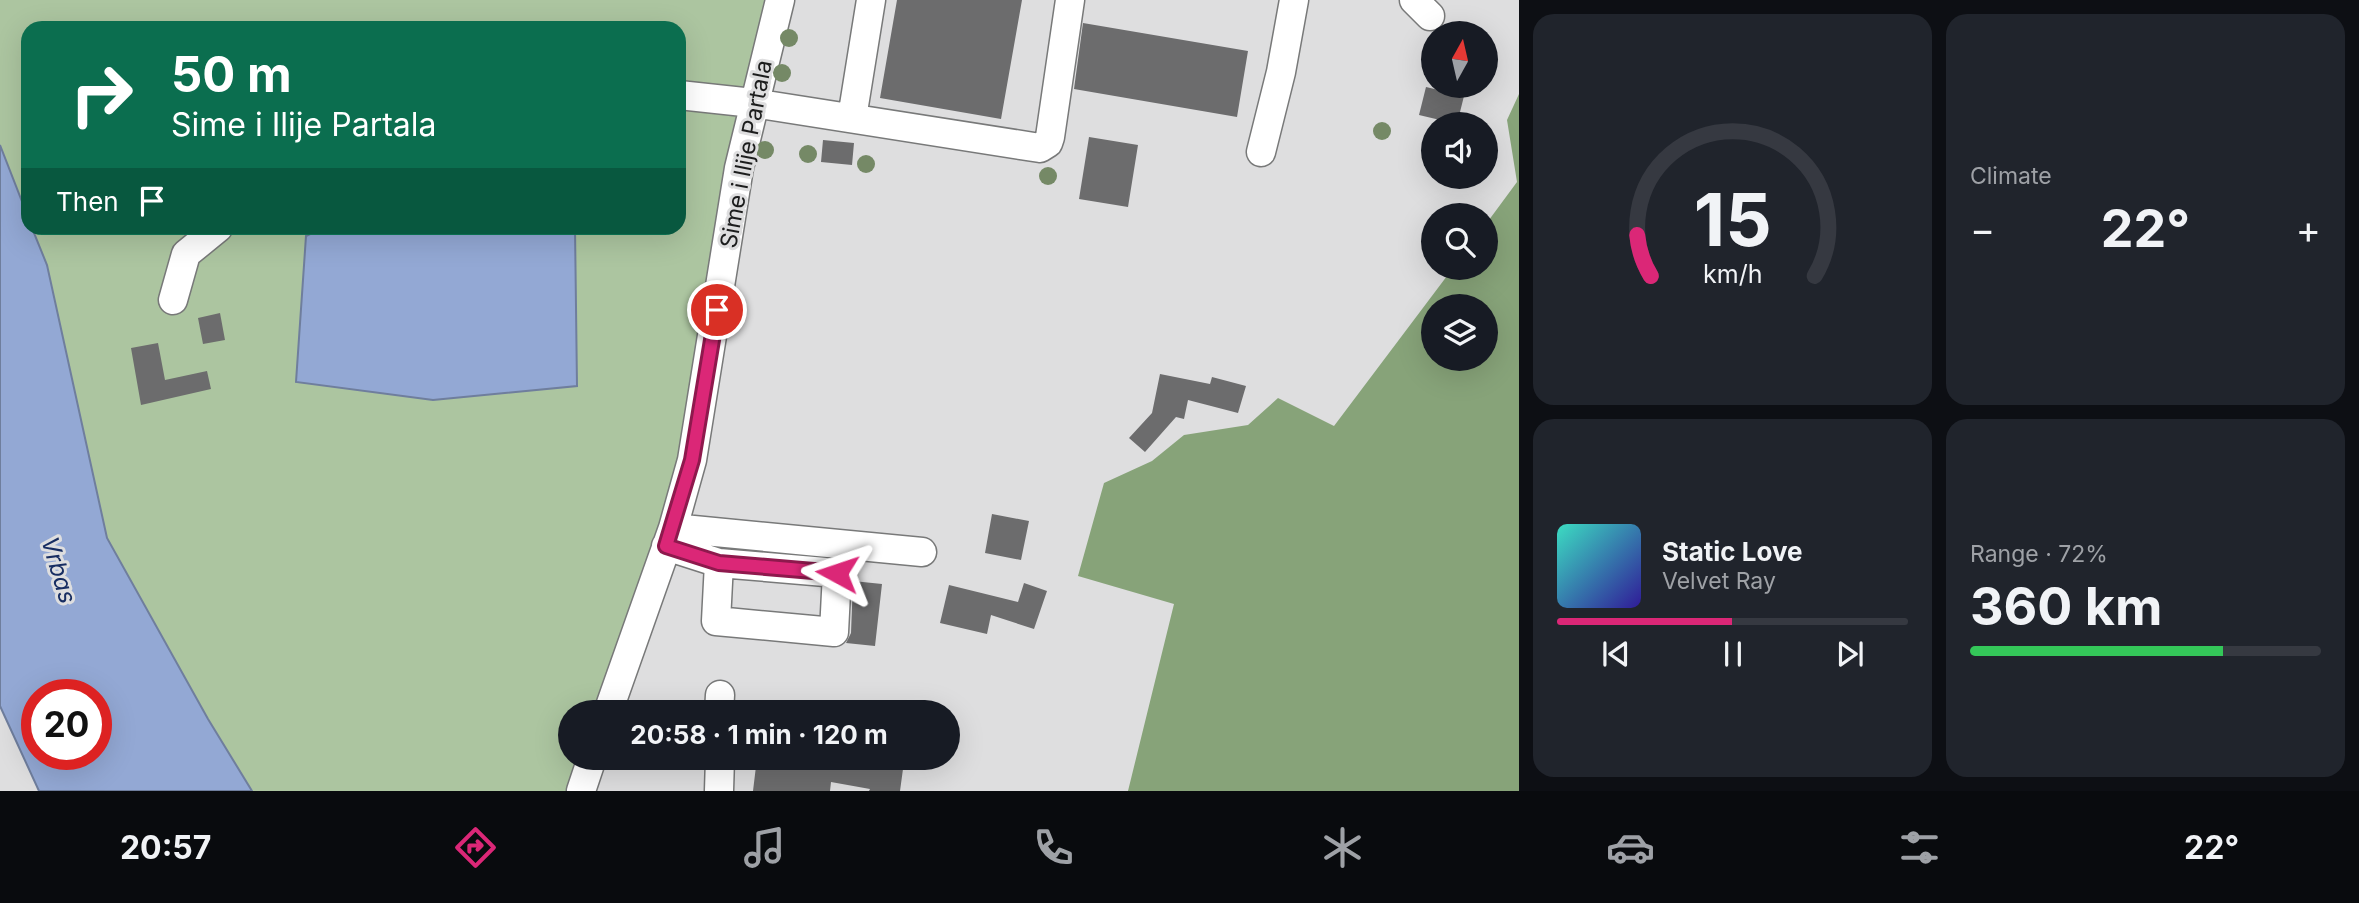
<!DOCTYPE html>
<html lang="en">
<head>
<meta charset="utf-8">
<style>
  :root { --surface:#171b24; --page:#20242c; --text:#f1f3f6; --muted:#9ea1a6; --line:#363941; --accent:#db2777 }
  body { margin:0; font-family:Inter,sans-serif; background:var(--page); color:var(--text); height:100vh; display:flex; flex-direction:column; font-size:26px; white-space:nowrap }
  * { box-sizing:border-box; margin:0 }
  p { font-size:23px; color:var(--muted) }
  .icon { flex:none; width:38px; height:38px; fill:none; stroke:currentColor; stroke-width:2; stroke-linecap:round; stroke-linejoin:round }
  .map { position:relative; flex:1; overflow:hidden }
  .panel { display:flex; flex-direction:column; gap:14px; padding:14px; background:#0d0f14; width:840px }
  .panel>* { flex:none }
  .guide { position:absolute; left:21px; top:21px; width:665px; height:214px; border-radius:21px; box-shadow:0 7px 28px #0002; background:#0b6e4f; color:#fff; overflow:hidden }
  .needle { width:46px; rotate:8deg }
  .fabs { position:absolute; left:1421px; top:21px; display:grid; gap:14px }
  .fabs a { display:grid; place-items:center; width:77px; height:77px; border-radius:50%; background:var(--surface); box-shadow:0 7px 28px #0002; font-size:35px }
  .speed { position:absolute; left:21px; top:679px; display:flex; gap:14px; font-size:35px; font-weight:700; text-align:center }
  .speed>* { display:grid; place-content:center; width:91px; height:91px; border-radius:50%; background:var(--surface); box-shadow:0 7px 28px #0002; line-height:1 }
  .speed .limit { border:10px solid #d22; background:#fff; color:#111 }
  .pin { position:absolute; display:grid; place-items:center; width:60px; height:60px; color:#fff; margin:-30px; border:4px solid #fff; border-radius:50%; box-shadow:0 2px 7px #0007 }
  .me { position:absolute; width:77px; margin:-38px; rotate:275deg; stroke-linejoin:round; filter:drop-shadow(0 0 5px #0008) }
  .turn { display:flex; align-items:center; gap:24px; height:147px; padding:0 35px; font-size:32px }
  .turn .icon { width:91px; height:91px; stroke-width:2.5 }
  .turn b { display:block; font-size:49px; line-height:60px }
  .then { display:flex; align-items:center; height:66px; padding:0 35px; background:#0003; gap:14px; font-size:26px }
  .big { font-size:52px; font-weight:700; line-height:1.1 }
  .panel .card { flex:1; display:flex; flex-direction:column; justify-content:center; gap:10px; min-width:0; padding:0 24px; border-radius:21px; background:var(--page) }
  .panel .dial { align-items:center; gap:0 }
  .dial svg { height:182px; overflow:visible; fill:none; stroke:var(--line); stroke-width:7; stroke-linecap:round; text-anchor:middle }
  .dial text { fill:var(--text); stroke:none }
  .song { display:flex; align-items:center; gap:21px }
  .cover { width:84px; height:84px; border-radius:10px; background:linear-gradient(135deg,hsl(170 70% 55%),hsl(250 70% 35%)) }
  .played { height:7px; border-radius:4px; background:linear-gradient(90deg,var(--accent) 50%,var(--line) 50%) }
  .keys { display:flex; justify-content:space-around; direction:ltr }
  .heat { display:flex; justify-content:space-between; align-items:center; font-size:38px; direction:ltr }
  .charge { height:10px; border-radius:5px; background:linear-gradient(90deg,#34c759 72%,var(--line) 0) }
  .panel .tiles { flex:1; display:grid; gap:14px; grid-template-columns:repeat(2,1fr) }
  .trip { position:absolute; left:558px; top:700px; width:402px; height:70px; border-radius:35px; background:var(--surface); box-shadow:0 7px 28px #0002; font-weight:700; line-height:70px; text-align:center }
  .dock { display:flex; height:112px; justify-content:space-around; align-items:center; background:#090b0e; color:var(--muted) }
  .dock .icon { width:49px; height:49px }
  .dock .on { color:var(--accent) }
  .dock b { font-size:32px; color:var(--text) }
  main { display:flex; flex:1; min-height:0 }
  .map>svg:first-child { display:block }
  .green { fill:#acc5a0 }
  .forest { fill:#87a379; fill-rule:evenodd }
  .water { fill:#93a8d4; stroke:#6f7e9d; stroke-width:2; fill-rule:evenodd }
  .building { fill:#6c6c6d }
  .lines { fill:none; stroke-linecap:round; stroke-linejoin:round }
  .minor-casing { stroke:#787979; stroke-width:31 }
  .minor { stroke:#fff; stroke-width:28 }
  .tree { fill:#758966 }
  .route-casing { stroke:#8e194d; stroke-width:18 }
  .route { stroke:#db2777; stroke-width:12 }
  .labels { text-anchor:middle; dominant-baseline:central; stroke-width:6; stroke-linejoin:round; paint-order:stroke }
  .street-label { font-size:23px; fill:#1c1d1d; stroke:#dededf }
  .water-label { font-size:24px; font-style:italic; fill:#172d62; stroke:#dededf }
</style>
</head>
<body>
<main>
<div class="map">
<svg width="1519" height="791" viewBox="0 0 1519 791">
  <rect width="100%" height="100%" fill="#dededf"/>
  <path class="green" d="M 0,0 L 780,0 L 702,392 L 608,712 L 570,712 L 570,758 L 592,758 L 581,791 L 252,791 L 208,719 L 107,538 L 47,265 L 32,228 L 679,228 L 679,28 L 28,28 L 28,217 L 0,145 Z"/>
  <path class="forest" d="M 1519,94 L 1519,791 L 1128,791 L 1174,604 L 1078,576 L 1104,483 L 1152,461 L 1184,435 L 1248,425 L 1278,398 L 1334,426 L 1453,268 L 1486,268 L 1486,224 L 1517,182 L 1507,120 ZM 1433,306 L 1486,306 L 1486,359 L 1433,359 Z"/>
  <path class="water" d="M 0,145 L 28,217 L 28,228 L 32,228 L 47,265 L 107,538 L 208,719 L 252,791 L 39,791 L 0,706 ZM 37,695 L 96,695 L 96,754 L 37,754 Z
    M 323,228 L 575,228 L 577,386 L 433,400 L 296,382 L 306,236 Z"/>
  <path class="building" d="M 897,0 L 1022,0 L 1001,119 L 880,98 Z
    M 1083,23 L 1248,51 L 1237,117 L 1074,89 Z
    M 1426,87 L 1464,96 L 1457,124 L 1419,115 Z
    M 1089,137 L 1138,145 L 1128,207 L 1079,199 Z
    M 823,140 L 854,143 L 852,165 L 821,162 Z
    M 220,313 L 225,340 L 203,344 L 198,318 Z
    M 158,343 L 165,380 L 207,371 L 211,389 L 141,405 L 131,348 Z
    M 1160,374 L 1210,384 L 1212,377 L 1246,386 L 1238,413 L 1188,400 L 1184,419 L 1176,417 L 1145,452 L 1129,438 L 1152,413 Z
    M 992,514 L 1029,521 L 1021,560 L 985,553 Z
    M 853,581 L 882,584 L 875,646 L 846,643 L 851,633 Z
    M 1024,583 L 1047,591 L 1034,629 L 991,615 L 987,634 L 940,623 L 949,585 L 1018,602 Z
    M 757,758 L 850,758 L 849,760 L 903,769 L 900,791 L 869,791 L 870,789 L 831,782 L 830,791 L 753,791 Z"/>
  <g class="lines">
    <g class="minor-casing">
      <path id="minor" d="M 1414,0 L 1430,16
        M 679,95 L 753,103 L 1040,148 L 1048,143 L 1050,137 L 1070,0
        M 852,118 L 871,0
        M 1261,152 L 1281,72 L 1294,0
        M 173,300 L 186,254 L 218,228
        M 673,528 L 922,552
        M 666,546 L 719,563 L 837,573 L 834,632 L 716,621 L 719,563
        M 608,712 L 673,528 L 692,460 L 739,168 L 780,0
        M 719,712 L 720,695
        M 581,791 L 592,758
        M 719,791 L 720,758"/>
    </g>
    <use href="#minor" class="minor"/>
  </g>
  <g class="tree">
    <circle cx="789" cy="38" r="9"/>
    <circle cx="782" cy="73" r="9"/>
    <circle cx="1382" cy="131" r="9"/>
    <circle cx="765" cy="150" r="9"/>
    <circle cx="808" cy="154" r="9"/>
    <circle cx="866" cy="164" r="9"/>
    <circle cx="1048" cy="176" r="9"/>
  </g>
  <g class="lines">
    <g class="route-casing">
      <path id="route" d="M 717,310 L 692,460 L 666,546 L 719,563 L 837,573"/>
    </g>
    <use href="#route" class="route"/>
  </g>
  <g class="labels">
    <g class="street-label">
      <text transform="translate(746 154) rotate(-79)">Sime i Ilije Partala</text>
    </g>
    <g class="water-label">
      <text transform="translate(59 570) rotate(73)">Vrbas</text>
    </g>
  </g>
</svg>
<div class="fabs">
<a><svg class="needle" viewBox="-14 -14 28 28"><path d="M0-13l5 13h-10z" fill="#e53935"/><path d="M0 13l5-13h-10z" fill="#9ea1a6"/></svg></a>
<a><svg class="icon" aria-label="sound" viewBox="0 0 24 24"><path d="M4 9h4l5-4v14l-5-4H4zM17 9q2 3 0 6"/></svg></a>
<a><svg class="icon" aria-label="search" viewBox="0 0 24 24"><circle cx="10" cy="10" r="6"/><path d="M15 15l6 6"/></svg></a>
<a><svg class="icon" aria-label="layers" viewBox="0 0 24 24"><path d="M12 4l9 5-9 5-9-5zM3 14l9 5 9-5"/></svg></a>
</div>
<div class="speed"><div class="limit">20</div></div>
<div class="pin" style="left:717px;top:310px;background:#d93025"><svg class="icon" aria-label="arrive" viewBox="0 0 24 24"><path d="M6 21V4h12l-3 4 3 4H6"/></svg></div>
<svg class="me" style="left:837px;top:573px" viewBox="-20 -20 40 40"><path d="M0-17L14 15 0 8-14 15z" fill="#db2777" stroke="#fff" stroke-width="4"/></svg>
<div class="trip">20:58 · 1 min · 120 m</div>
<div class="guide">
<div class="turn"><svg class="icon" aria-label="right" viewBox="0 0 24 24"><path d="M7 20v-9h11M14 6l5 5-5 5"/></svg><div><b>50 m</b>Sime i Ilije Partala</div></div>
<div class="then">Then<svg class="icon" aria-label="arrive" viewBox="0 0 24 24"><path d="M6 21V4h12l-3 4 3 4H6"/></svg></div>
</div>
</div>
<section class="panel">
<div class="tiles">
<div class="card dial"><svg viewBox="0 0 100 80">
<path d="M14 69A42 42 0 1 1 86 69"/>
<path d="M14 69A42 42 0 0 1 8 51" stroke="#db2777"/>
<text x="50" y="56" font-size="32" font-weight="700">15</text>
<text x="50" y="72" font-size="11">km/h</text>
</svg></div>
<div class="card"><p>Climate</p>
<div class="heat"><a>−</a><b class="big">22°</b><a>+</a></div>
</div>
<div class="card">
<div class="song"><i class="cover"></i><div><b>Static Love</b><p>Velvet Ray</p></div></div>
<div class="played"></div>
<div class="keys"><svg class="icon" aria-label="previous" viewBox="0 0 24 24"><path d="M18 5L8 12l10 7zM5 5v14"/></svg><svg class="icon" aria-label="pause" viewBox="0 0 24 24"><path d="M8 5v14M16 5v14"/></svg><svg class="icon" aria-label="next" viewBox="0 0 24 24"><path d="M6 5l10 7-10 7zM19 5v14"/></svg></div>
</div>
<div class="card"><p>Range · 72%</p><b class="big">360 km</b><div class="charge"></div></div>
</div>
</section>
</main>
<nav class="dock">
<b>20:57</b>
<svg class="icon on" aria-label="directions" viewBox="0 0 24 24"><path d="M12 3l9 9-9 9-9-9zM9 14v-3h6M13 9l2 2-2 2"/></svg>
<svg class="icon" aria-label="music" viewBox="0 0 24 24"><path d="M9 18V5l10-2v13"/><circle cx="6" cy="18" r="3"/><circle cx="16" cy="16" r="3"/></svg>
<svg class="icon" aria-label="phone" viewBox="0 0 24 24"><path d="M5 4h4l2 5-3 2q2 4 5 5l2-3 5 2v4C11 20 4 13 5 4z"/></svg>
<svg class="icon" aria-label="climate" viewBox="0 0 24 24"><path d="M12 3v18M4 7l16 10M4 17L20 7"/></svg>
<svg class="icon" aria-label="car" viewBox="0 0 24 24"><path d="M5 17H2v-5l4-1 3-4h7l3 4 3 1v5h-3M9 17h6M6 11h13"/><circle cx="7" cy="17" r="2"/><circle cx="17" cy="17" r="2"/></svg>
<svg class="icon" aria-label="filters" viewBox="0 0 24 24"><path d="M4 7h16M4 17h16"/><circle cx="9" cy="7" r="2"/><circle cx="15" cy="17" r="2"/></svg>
<b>22°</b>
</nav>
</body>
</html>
